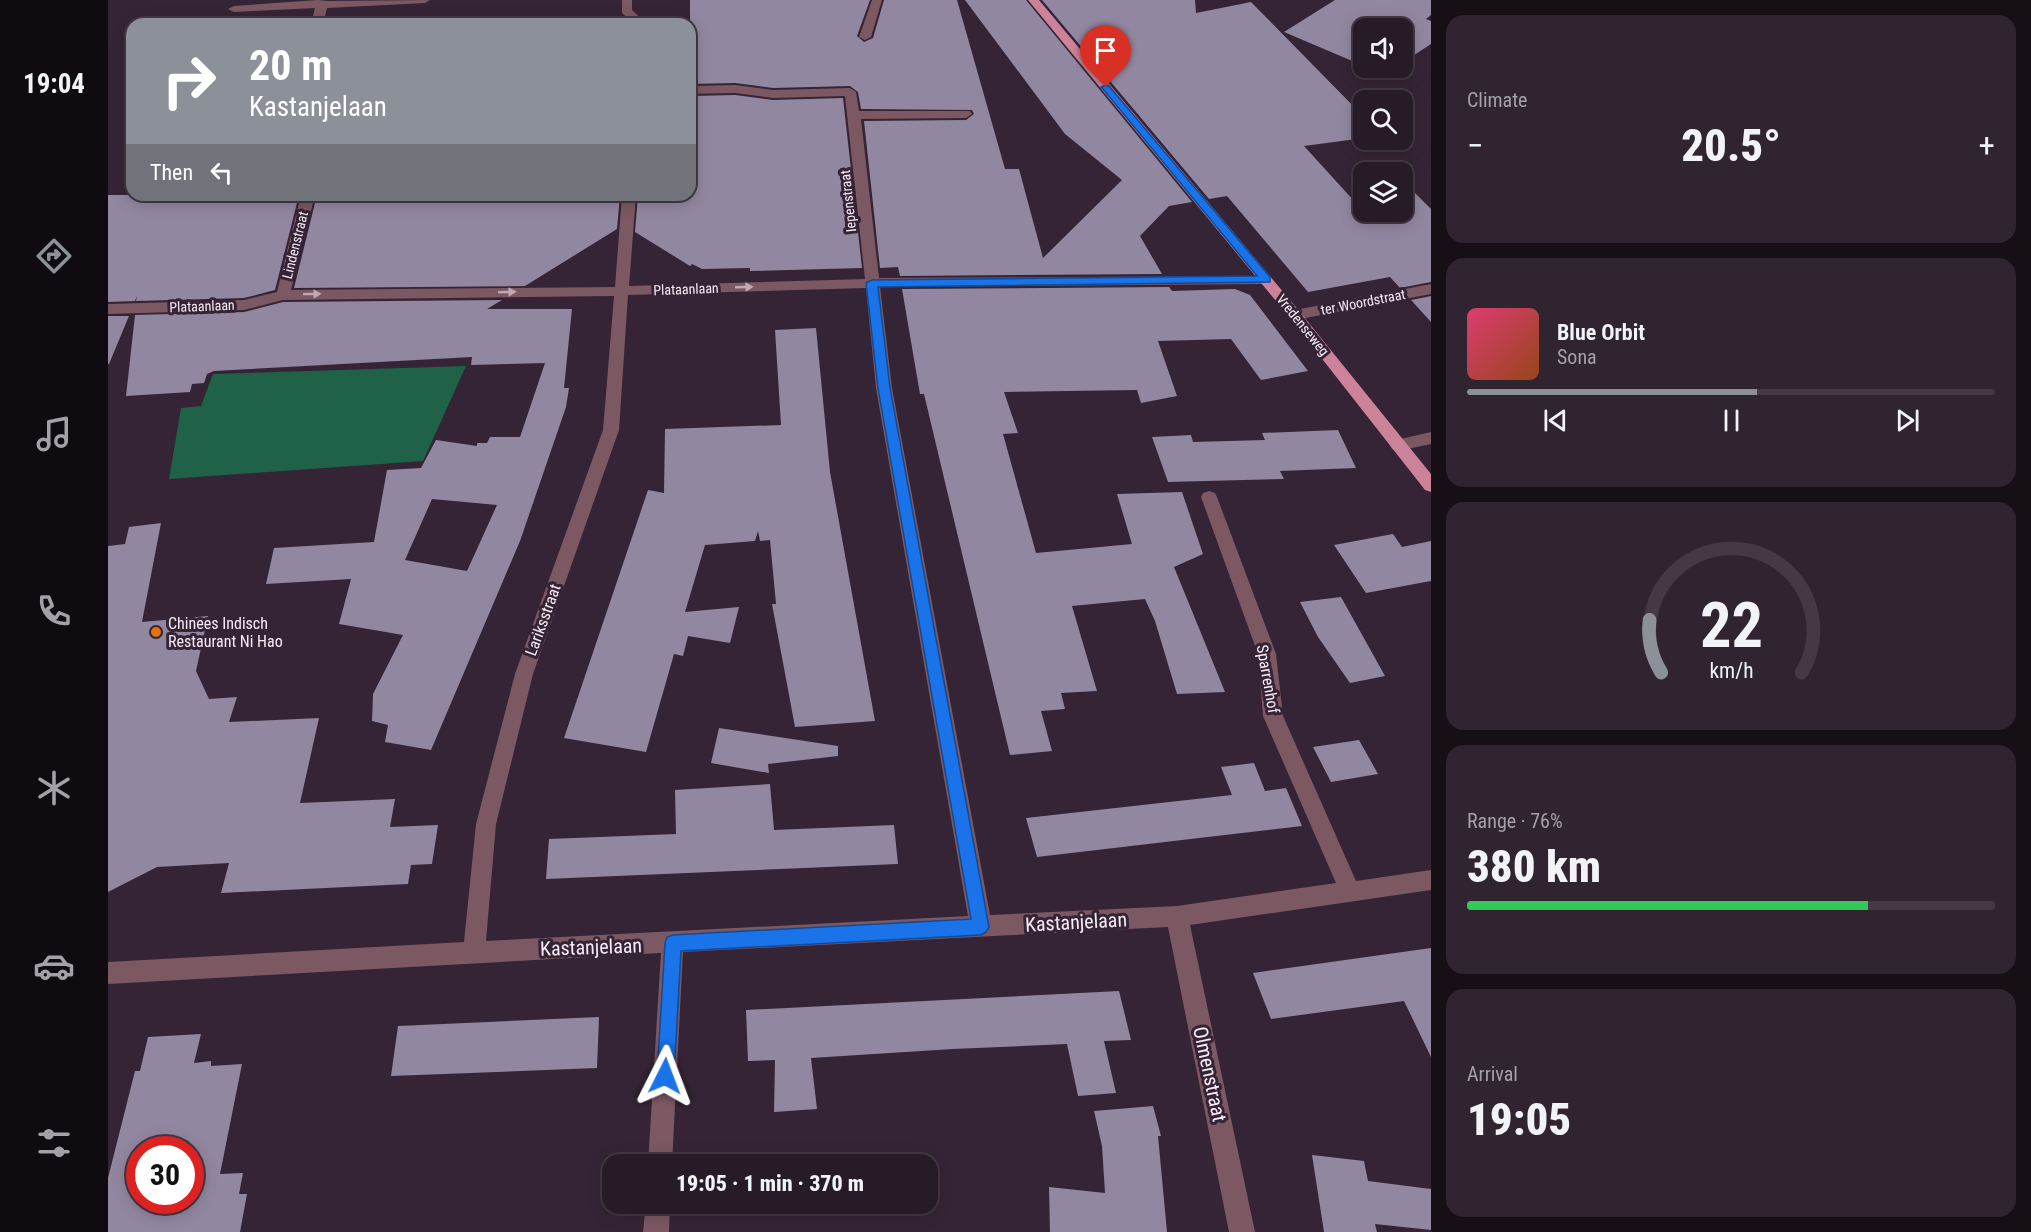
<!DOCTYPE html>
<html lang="en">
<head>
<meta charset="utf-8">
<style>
  :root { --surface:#281b28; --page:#302430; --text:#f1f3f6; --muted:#a5a1a8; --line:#443945; --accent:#8c9099 }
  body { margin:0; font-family:"Roboto Condensed",sans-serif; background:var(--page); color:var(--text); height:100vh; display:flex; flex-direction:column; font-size:22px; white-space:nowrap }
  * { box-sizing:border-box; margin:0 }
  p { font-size:20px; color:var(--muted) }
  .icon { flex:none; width:33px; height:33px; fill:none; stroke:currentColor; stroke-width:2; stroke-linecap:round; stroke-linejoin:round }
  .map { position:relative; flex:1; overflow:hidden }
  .details { display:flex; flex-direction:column; gap:15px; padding:15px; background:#160f16; width:600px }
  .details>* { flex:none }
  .banner { position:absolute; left:18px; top:18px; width:570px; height:183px; border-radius:18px; box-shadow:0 3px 15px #0003,0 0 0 2px var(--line); background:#8c9099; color:#fff; overflow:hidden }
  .buttons { position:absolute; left:1245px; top:18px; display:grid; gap:12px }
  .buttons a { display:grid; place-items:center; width:60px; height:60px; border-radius:12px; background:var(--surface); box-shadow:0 3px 15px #0003,0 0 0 2px var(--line); font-size:30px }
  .speed { position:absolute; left:18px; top:1136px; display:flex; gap:12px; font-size:30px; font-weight:700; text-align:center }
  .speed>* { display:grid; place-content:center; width:78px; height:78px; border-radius:50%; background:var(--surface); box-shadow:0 3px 15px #0003,0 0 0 2px var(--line); line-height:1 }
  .speed .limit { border:9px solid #d22; background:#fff; color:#111 }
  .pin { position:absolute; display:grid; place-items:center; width:51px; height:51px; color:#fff; margin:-62px -26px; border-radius:50% 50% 50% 0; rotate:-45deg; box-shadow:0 0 6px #0007 }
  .pin .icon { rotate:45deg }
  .me { position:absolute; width:66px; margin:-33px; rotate:3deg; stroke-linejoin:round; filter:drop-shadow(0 0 4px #0008) }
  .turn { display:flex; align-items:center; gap:21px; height:126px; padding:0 24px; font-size:27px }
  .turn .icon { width:78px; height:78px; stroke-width:2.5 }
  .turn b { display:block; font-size:42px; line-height:51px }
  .then { display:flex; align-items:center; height:57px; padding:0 24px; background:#0003; gap:12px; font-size:22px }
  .big { font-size:45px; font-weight:800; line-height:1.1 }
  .details .card { flex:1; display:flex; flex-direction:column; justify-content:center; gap:9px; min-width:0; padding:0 21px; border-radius:18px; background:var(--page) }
  .details .dial { align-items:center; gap:0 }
  .dial svg { height:156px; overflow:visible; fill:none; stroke:var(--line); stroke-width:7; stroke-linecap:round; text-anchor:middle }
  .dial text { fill:var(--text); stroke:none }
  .song { display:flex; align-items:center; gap:18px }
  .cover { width:72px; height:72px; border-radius:9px; background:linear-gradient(135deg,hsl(340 70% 55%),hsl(20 70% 35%)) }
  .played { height:6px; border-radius:3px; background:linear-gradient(90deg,var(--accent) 55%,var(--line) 55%) }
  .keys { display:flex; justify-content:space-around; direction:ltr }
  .heat { display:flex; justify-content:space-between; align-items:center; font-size:33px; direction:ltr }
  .charge { height:9px; border-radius:4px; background:linear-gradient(90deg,#34c759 76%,var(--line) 0) }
  .trip { position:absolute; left:494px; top:1154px; width:336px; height:60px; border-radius:18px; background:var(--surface); box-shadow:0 3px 15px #0003,0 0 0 2px var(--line); font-weight:800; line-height:60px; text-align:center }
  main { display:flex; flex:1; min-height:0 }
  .tab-bar { display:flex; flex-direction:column; width:108px; justify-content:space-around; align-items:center; background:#100b10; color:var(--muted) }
  .tab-bar .icon { width:42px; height:42px }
  .tab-bar .active { color:var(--accent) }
  .tab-bar b { font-size:27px; color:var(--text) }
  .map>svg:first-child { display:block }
  .green { fill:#1f6248 }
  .building { fill:#9187a0; fill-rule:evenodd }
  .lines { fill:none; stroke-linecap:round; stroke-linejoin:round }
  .minor { fill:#7c5862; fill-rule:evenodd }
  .major { fill:#cc8299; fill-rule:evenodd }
  .oneway { fill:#c0a9b3 }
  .route { fill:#1a73e8; stroke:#114b97; stroke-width:1.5 }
  .food-dot { fill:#e8710a; stroke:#352435; stroke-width:2 }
  .labels { text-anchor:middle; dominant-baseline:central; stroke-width:6; stroke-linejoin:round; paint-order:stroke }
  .far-street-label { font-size:14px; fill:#f7ebf6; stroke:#352435 }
  .street-label { font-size:16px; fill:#f7ebf6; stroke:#352435 }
  .poi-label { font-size:16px; fill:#f7ebf6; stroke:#352435; text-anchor:start }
  .near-street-label { font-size:20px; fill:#f7ebf6; stroke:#352435 }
</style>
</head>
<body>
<main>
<nav class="tab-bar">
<b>19:04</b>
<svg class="icon active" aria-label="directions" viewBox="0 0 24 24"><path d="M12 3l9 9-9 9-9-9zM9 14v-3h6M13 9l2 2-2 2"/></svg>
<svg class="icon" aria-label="music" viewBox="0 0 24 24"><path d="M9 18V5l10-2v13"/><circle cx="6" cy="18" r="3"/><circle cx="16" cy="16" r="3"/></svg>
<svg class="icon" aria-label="phone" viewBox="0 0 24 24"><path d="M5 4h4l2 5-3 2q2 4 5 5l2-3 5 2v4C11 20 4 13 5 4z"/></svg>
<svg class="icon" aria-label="climate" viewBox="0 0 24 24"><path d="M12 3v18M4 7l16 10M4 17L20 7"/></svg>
<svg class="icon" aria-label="car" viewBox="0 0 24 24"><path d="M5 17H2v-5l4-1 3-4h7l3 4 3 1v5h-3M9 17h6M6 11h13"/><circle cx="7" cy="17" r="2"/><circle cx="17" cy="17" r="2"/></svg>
<svg class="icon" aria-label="filters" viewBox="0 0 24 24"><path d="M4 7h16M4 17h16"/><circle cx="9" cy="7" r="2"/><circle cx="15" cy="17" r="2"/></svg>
</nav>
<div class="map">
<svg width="1323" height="1232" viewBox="0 0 1323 1232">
  <rect width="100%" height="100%" fill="#352435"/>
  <path class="green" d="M 358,366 L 315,461 L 61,479 L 73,408 L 93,406 L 105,374 Z"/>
  <path class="building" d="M 582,0 L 762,0 L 749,36 L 756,42 L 765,38 L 776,0 L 849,0 L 897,169 L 911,169 L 935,258 L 1014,180 L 957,134 L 857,0 L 918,0 L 1084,202 L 1061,206 L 1032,236 L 1054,274 L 792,276 L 790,267 L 772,268 L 756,121 L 858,120 L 866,114 L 864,110 L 753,109 L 750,92 L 742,86 L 665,88 L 627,83 L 582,84 Z
    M 934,0 L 1087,0 L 1088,13 L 1143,2 L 1256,117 L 1256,138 L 1196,146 L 1247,202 L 1256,200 L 1256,212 L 1294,212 L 1294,193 L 1305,191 L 1323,209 L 1323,282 L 1292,288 L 1282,277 L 1200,292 L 1119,196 L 1101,199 Z
    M 1227,0 L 1323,0 L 1323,15 L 1318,19 L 1323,21 L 1323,44 L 1294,63 L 1294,28 L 1256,28 L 1256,66 L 1176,32 Z
    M 627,95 L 665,100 L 735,98 L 754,268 L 642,271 L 642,268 L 594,269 L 584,264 L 582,266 L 527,232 L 530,195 L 582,195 L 582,96 Z
    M 0,195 L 191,195 L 167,290 L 136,298 L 28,301 L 29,296 L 27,301 L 0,302 Z
    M 209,195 L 512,195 L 509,229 L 417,286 L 186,288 Z
    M 1061,287 L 1064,291 L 1127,289 L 1142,295 L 1200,371 L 1153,380 L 1123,339 L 1050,341 L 1069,396 L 1033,403 L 1029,390 L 896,392 L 910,433 L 895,434 L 928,553 L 1024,544 L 1009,494 L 1074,492 L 1095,554 L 1066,567 L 1117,692 L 1069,694 L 1047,621 L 1037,599 L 964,606 L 989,691 L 953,693 L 957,709 L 933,711 L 944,751 L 902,755 L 816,394 L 812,394 L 794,289 Z
    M 1323,296 L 1323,322 L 1303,300 Z
    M 394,300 L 379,309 L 464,309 L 456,388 L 461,388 L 458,407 L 412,541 L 323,750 L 277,742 L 280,725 L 264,721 L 265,694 L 295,635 L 231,624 L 243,579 L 158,584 L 166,548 L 266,542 L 279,470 L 313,468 L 328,440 L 369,446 L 369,443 L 379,443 L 382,437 L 412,437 L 437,363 L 363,365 L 364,357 L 106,371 L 99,374 L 96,383 L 84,384 L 82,392 L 18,396 L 27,315 L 136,312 L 175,302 ZM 324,499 L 389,505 L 359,571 L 297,560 Z
    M 0,316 L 21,316 L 1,364 L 0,364 Z
    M 708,328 L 722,472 L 767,721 L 687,727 L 664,604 L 668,604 L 662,540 L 652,541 L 650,531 L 647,541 L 597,545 L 577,612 L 631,607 L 622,643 L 580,636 L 575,656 L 566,654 L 538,752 L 456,738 L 540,490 L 556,493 L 557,429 L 673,425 L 667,330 Z
    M 1230,430 L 1248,468 L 1172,471 L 1176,479 L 1060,482 L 1044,437 L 1083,435 L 1085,442 L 1157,440 L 1154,433 Z
    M 53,523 L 34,622 L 100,616 L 88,671 L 101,699 L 129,697 L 121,722 L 211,718 L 192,803 L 287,799 L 282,827 L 330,825 L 324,864 L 303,865 L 300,884 L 113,893 L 121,863 L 49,867 L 0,892 L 0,546 L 17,544 L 21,527 Z
    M 1285,534 L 1294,547 L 1323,541 L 1323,581 L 1258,593 L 1226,545 Z
    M 1233,597 L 1277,676 L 1242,683 L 1210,637 L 1192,602 Z
    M 611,728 L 730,746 L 730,756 L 660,764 L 661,773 L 603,763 Z
    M 1251,740 L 1270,774 L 1223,782 L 1205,747 Z
    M 1146,763 L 1157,791 L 1178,788 L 1194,826 L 929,857 L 918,818 L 1124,795 L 1113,767 Z
    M 662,784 L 666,830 L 786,825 L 790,864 L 438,879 L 441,839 L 568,834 L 567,790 Z
    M 1323,948 L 1323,1057 L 1296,1001 L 1163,1019 L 1145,973 Z
    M 1011,991 L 1023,1040 L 996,1041 L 1008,1093 L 970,1096 L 959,1044 L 845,1049 L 703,1058 L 709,1109 L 666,1112 L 667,1060 L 640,1061 L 638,1010 Z
    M 491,1017 L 489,1068 L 283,1076 L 290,1026 Z
    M 93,1034 L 86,1063 L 103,1061 L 103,1066 L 134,1064 L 112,1174 L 135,1173 L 131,1194 L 139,1194 L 132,1232 L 0,1232 L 0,1178 L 27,1071 L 32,1071 L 40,1037 ZM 32,1149 L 82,1149 L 82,1200 L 32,1200 Z
    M 1045,1106 L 1053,1136 L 1050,1136 L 1059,1232 L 942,1232 L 941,1187 L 997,1193 L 994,1146 L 986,1111 Z
    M 1204,1155 L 1256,1161 L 1260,1181 L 1323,1189 L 1323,1230 L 1267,1224 L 1269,1232 L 1216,1232 Z"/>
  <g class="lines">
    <path class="minor" d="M 210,0 L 220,1 L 322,0 L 317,3 L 219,8 L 215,24 L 203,24 L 207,8 L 126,12 L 120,9 L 126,6 Z
      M 514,0 L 524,0 L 524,10 L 539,24 L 526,24 L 514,13 Z
      M 764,0 L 774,0 L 763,37 L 757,40 L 751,37 Z
      M 627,85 L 665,90 L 742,88 L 748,92 L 751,111 L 862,111 L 864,114 L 858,118 L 753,119 L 771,278 L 1158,276 L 1165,280 L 1158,284 L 772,287 L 784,388 L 882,915 L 1069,906 L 1228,883 L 1155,716 L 1150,654 L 1093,497 L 1095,493 L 1101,491 L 1107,493 L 1109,497 L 1168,654 L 1175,716 L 1248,881 L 1323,870 L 1323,890 L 1082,925 L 1147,1232 L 1121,1232 L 1060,927 L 575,952 L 564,1164 L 540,1164 L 553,953 L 0,984 L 0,962 L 356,942 L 368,824 L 407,674 L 495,430 L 506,296 L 175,300 L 136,310 L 0,314 L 0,304 L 136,300 L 169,292 L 193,195 L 207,195 L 183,290 L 507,287 L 514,195 L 528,195 L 521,286 L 757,279 L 737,96 L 665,98 L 627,93 L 582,94 L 582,86 ZM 758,288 L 768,388 L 860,916 L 378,941 L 388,824 L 425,674 L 511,430 L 520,295 Z
      M 1323,284 L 1323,294 L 1187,320 L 1180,315 L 1187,310 Z
      M 1323,432 L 1323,444 L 1290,451 L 1284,449 L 1282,445 L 1284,441 Z
      M 538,1203 L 562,1203 L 561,1232 L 535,1232 Z"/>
    <path class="major" d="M 920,0 L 931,0 L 1192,312 L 1323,474 L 1323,492 L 1317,490 L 1182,318 Z"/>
  </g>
  <defs><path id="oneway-solid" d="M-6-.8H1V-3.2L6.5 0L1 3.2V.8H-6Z" transform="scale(1.5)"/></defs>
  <g class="oneway">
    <use href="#oneway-solid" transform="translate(636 287) rotate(-2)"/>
    <use href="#oneway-solid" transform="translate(399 292) rotate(-1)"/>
    <use href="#oneway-solid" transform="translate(204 294) rotate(-1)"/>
  </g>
  <path class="route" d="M 998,85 L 1001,86 L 1162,277 L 1162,282 L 770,287 L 782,388 L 881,927 L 878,932 L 873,935 L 573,951 L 566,1076 L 564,1082 L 557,1084 L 551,1082 L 549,1076 L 557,943 L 559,937 L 565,935 L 863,919 L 770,388 L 758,283 L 764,280 L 1149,276 L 995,89 L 993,87 Z"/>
  <circle class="food-dot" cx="48" cy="632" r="6"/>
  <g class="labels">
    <g class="far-street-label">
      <text transform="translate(740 201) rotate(-96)">Iepenstraat</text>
      <text transform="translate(187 245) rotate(-76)">Lindenstraat</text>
      <text transform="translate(578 289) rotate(-2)">Plataanlaan</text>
      <text transform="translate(1255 302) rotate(-11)">ter Woordstraat</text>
      <text transform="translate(94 306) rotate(-2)">Plataanlaan</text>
      <text transform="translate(1195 325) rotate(51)">Vredenseweg</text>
    </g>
    <g class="street-label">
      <text transform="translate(435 620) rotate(-70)">Lariksstraat</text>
      <text transform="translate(1160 679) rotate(80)">Sparrenhof</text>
    </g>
    <g class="poi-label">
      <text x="60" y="623">Chinees Indisch<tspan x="60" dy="18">Restaurant Ni Hao</tspan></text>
    </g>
    <g class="near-street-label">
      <text transform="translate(968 922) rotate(-3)">Kastanjelaan</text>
      <text transform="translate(483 947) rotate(-2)">Kastanjelaan</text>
      <text transform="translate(1102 1074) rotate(78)">Olmenstraat</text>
    </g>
  </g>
</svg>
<div class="buttons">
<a><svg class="icon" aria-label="sound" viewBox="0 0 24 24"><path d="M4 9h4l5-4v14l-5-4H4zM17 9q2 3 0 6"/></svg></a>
<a><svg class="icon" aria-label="search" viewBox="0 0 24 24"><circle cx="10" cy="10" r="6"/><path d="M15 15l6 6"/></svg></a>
<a><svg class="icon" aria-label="layers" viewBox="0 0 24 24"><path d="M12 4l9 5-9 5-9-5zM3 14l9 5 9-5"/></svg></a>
</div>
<div class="speed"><div class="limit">30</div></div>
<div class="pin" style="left:998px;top:87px;background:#d93025"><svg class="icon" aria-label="arrive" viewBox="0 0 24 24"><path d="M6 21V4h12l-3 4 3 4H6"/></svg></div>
<svg class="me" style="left:557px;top:1076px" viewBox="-20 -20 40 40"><path d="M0-17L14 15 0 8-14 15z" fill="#1a73e8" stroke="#fff" stroke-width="4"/></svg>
<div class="trip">19:05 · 1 min · 370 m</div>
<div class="banner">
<div class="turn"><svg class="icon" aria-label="right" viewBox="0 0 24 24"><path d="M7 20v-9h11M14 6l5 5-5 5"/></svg><div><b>20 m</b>Kastanjelaan</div></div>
<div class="then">Then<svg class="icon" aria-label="left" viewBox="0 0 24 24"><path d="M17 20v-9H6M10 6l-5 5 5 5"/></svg></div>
</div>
</div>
<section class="details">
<div class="card"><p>Climate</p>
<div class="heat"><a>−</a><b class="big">20.5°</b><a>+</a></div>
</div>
<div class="card">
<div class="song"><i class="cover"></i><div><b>Blue Orbit</b><p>Sona</p></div></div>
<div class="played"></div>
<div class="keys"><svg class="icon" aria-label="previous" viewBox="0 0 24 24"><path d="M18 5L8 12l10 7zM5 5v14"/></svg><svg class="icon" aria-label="pause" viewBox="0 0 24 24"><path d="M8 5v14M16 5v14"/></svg><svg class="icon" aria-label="next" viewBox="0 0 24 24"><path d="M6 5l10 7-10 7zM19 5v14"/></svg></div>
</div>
<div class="card dial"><svg viewBox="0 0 100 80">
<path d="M14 69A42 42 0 1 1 86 69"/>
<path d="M14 69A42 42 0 0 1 8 42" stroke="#8c9099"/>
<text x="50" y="56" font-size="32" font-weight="700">22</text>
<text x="50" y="72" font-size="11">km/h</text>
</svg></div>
<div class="card"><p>Range · 76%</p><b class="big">380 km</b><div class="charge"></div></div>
<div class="card"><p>Arrival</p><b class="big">19:05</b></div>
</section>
</main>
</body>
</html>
